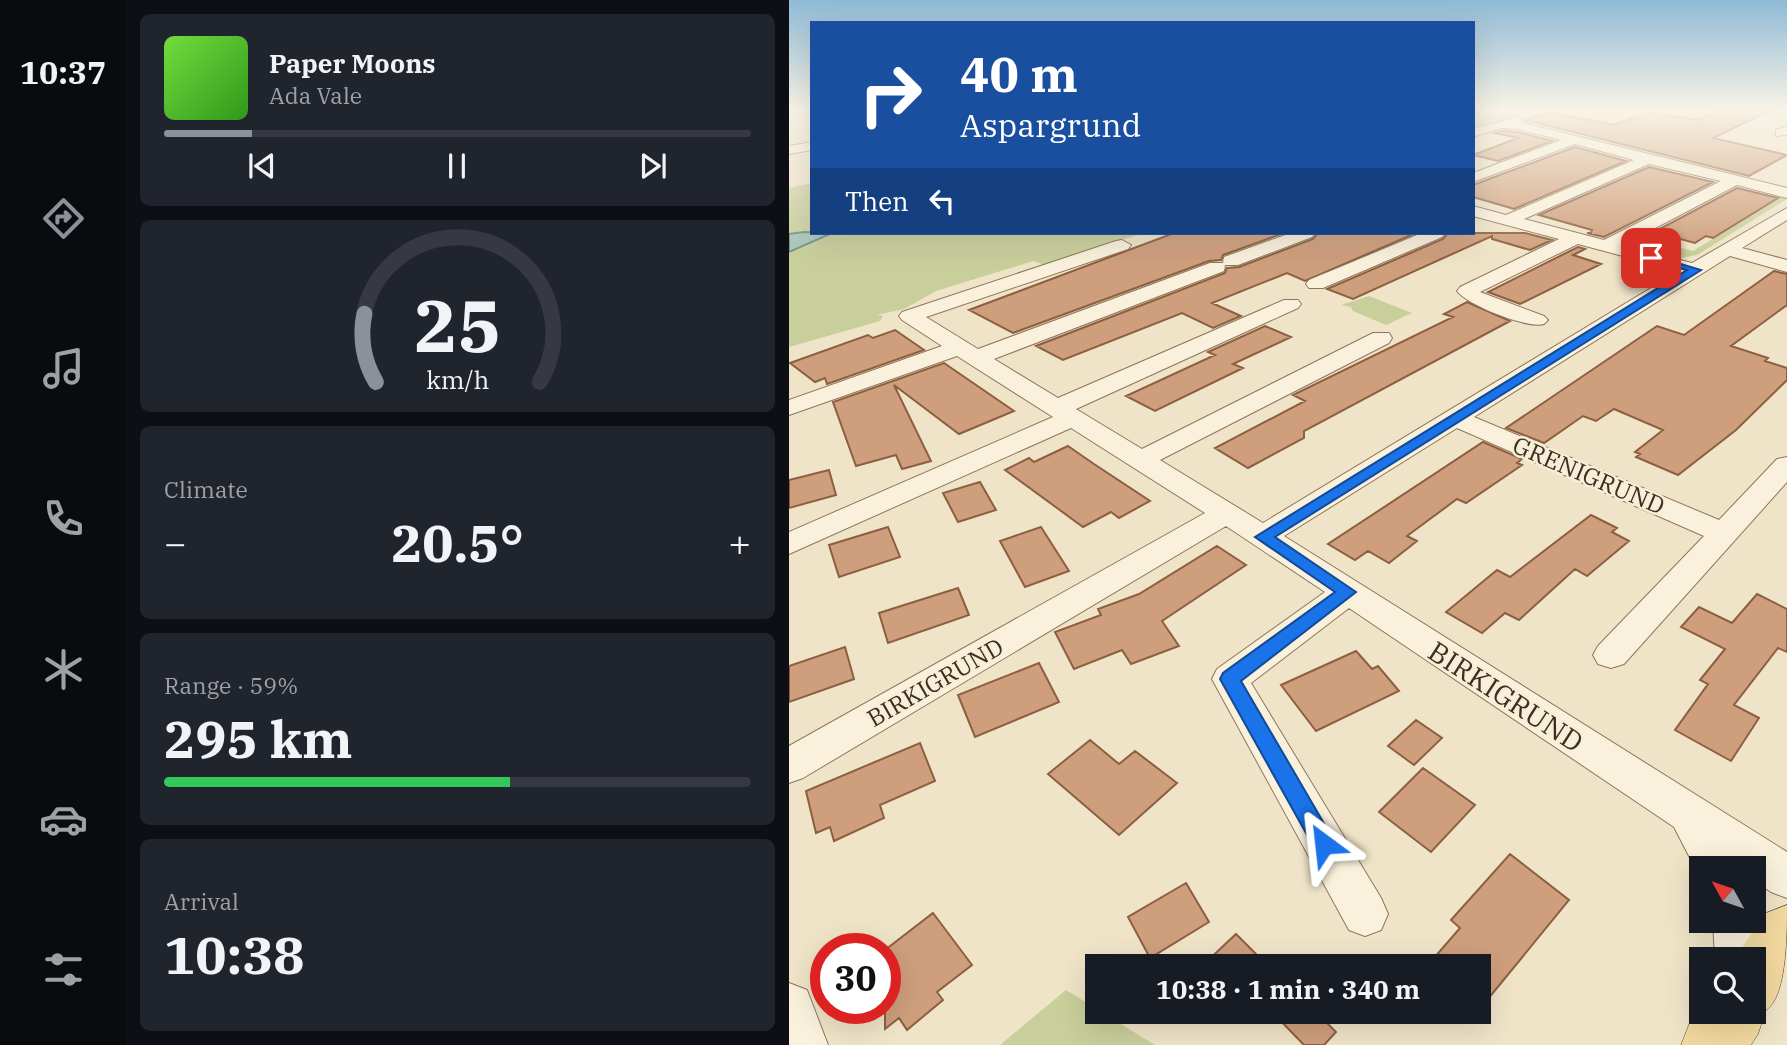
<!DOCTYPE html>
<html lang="en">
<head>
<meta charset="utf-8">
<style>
  :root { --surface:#171b24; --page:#20242c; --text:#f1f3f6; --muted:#9ea1a6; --line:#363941; --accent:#8c9099 }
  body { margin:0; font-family:"IBM Plex Serif",serif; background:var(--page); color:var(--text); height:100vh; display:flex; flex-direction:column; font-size:26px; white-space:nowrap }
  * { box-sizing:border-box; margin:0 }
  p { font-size:23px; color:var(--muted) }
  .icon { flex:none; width:38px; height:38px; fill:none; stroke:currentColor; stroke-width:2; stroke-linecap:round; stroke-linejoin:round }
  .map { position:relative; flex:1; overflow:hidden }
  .side { display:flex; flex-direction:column; gap:14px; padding:14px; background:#0d0f14; width:663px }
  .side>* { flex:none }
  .top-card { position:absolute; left:21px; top:21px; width:665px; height:214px; border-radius:0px; box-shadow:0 7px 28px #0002; background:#1a4fa0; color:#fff; overflow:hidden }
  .needle { width:46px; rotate:310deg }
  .buttons { position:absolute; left:900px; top:856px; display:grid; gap:14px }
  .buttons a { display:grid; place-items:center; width:77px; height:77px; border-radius:0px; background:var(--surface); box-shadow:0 7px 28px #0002; font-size:35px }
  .speed { position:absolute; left:21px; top:933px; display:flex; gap:14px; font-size:35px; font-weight:700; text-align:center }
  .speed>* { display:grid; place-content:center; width:91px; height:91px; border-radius:50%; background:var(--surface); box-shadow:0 7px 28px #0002; line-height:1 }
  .speed .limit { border:10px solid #d22; background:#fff; color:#111 }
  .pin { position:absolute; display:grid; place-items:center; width:60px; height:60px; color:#fff; margin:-30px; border-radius:14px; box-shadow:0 4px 10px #0006 }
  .me { position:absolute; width:77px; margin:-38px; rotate:330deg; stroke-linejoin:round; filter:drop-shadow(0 0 5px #0008) }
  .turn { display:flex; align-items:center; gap:24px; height:147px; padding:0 35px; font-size:32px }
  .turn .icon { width:91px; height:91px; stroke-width:2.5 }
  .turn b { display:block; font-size:49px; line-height:60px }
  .then { display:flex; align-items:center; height:66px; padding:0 35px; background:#0003; gap:14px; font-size:26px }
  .big { font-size:52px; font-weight:800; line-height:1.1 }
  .side .tile { flex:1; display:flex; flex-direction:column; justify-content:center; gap:10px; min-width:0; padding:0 24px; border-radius:10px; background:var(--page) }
  .side .dial { align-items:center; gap:0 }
  .dial svg { height:182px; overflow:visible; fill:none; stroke:var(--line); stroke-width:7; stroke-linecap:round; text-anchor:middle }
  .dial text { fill:var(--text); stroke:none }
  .song { display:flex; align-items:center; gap:21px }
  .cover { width:84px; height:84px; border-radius:10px; background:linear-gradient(135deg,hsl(100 70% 55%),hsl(110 70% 35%)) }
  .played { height:7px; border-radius:4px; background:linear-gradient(90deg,var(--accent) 15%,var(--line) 15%) }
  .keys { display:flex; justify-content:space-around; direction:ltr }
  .heat { display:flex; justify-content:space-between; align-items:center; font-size:38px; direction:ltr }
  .charge { height:10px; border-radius:5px; background:linear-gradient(90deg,#34c759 59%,var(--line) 0) }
  .trip { position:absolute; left:296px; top:954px; width:406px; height:70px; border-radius:0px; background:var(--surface); box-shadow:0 7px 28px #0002; font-weight:800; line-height:70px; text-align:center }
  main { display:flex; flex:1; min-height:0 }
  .tab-bar { display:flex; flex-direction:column; width:126px; justify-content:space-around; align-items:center; background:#090b0e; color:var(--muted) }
  .tab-bar .icon { width:49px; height:49px }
  .tab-bar .on { color:var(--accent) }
  .tab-bar b { font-size:32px; color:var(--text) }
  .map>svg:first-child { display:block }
  .green { fill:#c9cf9b }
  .water { fill:#a9c4bc; stroke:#6f938a; stroke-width:2 }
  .building { fill:#cf9f7d; stroke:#8d5f41; stroke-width:2 }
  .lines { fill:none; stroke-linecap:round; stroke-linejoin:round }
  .minor-casing { stroke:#8d765c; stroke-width:2 }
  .major-casing { stroke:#5b4430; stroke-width:1 }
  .minor { fill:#faf1dc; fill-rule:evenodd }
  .major { fill:#f3d9a0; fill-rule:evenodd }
  .route { fill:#1a73e8; stroke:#114b97; stroke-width:2 }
  .labels { text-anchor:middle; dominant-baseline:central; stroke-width:5; stroke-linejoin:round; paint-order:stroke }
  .street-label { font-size:24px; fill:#3d2e20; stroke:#f7eed8 }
  .near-street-label { font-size:28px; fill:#3d2e20; stroke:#f7eed8 }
</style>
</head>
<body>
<main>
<nav class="tab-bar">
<b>10:37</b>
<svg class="icon on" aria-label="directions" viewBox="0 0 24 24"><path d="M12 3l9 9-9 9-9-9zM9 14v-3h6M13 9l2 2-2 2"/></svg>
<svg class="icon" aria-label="music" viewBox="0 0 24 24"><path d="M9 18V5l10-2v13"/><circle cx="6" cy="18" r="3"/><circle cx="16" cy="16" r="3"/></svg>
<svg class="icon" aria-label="phone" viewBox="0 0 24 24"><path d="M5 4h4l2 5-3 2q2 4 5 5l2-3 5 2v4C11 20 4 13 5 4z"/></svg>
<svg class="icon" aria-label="climate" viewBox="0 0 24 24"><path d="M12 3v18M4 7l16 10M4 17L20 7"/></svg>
<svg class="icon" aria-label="car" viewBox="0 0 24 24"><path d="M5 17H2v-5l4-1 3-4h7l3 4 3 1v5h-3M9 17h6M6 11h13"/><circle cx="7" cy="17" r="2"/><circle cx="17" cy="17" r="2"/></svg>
<svg class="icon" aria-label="filters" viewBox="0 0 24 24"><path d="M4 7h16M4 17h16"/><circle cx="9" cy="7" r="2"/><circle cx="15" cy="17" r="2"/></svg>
</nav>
<section class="side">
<div class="tile">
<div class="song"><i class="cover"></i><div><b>Paper Moons</b><p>Ada Vale</p></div></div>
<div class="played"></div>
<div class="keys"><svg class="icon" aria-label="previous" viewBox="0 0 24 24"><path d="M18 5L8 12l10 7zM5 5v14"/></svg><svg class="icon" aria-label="pause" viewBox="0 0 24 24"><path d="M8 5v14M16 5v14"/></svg><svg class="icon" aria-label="next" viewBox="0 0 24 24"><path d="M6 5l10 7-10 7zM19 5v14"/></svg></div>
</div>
<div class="tile dial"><svg viewBox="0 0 100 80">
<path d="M14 69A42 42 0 1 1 86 69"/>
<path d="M14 69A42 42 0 0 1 9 39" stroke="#8c9099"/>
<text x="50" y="56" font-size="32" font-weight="700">25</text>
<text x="50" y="72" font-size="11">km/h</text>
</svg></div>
<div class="tile"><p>Climate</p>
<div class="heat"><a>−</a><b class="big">20.5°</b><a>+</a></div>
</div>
<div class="tile"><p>Range · 59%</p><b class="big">295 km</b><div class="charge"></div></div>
<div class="tile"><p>Arrival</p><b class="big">10:38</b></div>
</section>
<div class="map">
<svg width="998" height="1045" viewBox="0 0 998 1045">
  <rect width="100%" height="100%" fill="#f0e4c8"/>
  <path class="green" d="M 684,108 L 753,108 L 684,129 Z
    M 23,183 L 23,233 L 355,233 L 255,265 L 244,261 L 147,291 L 115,309 L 88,315 L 94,316 L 91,321 L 0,347 L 0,188 Z
    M 996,195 L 998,199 L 908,255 L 892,258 L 855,249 L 867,241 L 904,251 Z
    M 580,296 L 623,313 L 597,325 L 564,311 L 562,307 L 552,305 Z
    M 277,990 L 366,1045 L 211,1045 Z"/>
  <path class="water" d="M 15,232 L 43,233 L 0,252 L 0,234 Z"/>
  <path class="building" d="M 937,108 L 984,109 L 924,138 L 998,155 L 960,176 L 736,120 L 761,112 L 825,125 L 859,112 L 909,120 Z
    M 712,131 L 728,132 L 763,141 L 709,161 L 684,155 L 729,138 L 706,133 Z
    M 786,147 L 837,161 L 725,209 L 684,197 L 684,185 Z
    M 860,167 L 924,182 L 815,237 L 798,233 L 802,233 L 803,230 L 750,215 Z
    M 948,188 L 989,198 L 924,238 L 917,236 L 906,243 L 865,232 Z
    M 385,233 L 495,233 L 434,255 L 432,260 L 420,261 L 224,333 L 180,310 Z
    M 529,233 L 627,233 L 516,281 L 498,273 L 423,303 L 452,316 L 424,328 L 393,313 L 274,360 L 247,346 L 436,273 L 438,268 L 450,267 L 524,239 Z
    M 659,233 L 736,233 L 763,240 L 741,250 L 703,239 L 703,236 L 564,299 L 538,289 L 654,239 Z
    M 789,247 L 796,249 L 784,255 L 812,264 L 731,304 L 699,292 Z
    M 985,271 L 998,274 L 998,305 L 942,346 L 979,358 L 976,361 L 998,368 L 998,380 L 947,430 L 889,475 L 847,457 L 851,454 L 846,452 L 874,430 L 825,409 L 807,421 L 794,416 L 755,443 L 717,428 L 868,326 L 895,335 Z
    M 678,302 L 721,321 L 515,431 L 515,438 L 459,468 L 426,448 L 516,401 L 504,395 L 664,317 L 655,314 Z
    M 476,326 L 502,337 L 444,364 L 454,368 L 366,411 L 337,396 L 426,355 L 419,352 Z
    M 106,330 L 135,350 L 38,384 L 36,378 L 26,382 L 1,363 L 79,335 L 84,338 Z
    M 155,363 L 225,411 L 170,434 L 105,385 L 142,461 L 113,469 L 107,455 L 67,466 L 44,402 Z
    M 694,442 L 733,459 L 728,463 L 733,465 L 677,503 L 668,499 L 618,536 L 628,541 L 600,563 L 579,551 L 566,560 L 539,544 Z
    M 279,446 L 305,464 L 361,501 L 330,518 L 322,512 L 294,527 L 216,470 L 240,458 L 245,462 Z
    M 40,470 L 47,495 L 0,508 L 0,480 Z
    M 191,482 L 207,510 L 169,522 L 154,493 Z
    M 802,515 L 828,528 L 823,532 L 840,541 L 798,576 L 786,569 L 730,620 L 716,613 L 693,633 L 657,612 L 708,570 L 721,577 Z
    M 99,527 L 111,557 L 50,577 L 40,545 Z
    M 252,527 L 280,571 L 236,587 L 211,541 Z
    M 428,546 L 457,565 L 373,621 L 390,646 L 342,664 L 333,650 L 285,669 L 266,632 L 312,615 L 309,609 L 350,594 Z
    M 169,588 L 180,615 L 99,643 L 90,613 Z
    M 968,594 L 998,609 L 998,652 L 989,648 L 945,705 L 970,718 L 942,761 L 886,730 L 919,684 L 911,680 L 936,649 L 892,627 L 910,607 L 943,623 Z
    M 56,647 L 65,679 L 0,702 L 0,666 Z
    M 567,651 L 583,669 L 589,666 L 610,691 L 527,731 L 492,685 Z
    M 250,663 L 270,702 L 186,737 L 169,695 Z
    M 627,720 L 653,738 L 625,765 L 599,746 Z
    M 301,740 L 330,764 L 346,751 L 388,783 L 330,835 L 259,774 Z
    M 131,743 L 146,781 L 91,805 L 95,818 L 45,841 L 41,827 L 27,833 L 17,791 Z
    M 634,768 L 686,805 L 642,852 L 590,812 Z
    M 721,854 L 780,900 L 690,1010 L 690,966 L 638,966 L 671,928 L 662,920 Z
    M 397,883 L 420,922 L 361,958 L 339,917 Z
    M 144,913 L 183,965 L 148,992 L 154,1000 L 118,1030 L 110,1018 L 96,1029 L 96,950 Z
    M 447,934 L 479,966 L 413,966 Z
    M 483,1012 L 527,1012 L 547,1032 L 535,1045 L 515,1045 Z"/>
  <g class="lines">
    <g class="minor-casing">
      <path id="minor" d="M 727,116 L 731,117 L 734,123 L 998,188 L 998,198 L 948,185 L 834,245 L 903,263 L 998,208 L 998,220 L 953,248 L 998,260 L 998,272 L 941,256 L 685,417 L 930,520 L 988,459 L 998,457 L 998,482 L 835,664 L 822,668 L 809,664 L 804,655 L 809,646 L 915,536 L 668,428 L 495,536 L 998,852 L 998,898 L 982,892 L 964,880 L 964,868 L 912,868 L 912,879 L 885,827 L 560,608 L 462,683 L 592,898 L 599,914 L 592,930 L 576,936 L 560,930 L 423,679 L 428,669 L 536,592 L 437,526 L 14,778 L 0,783 L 0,746 L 416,513 L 282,428 L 0,554 L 0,532 L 264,417 L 168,356 L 0,415 L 0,400 L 153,346 L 113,320 L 110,316 L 113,312 L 327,241 L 333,240 L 342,245 L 339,249 L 137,317 L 189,349 L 421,263 L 434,263 L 435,257 L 502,233 L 526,233 L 523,237 L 449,265 L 436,265 L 435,271 L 205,359 L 269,398 L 495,300 L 509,300 L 512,304 L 509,308 L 287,409 L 353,449 L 584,333 L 600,333 L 603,338 L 600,343 L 371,460 L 474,523 L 890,271 L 789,244 L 691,292 L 755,316 L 759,320 L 755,324 C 739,329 678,305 668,291 L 671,287 L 770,239 L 684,216 L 684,206 L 717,215 L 845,160 L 786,144 L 684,182 L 684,173 L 772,140 L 728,129 L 712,128 L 684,137 L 684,129 C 699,124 716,122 727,116 ZM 860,164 L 932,181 L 815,240 L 735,219 Z
        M 998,126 L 998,135 L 987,136 L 987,130 Z
        M 23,142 L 23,150 L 0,154 L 0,146 Z
        M 633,233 L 656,233 L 653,237 L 534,288 L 520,288 L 517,284 L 520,280 Z
        M 964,906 C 973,926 981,961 964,977 L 964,959 L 926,959 L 924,920 L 964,920 Z
        M 0,983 L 18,990 L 39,1045 L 0,1045 Z"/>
    </g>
    <g class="major-casing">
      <path id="major" d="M 998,905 C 998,933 998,997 977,1010 L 969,1034 L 962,1045 L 892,1045 L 901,1022 L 912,1008 L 912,1012 L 964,1012 L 964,959 L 945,959 L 977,913 Z"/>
    </g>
    <use href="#minor" class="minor"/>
    <use href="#major" class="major"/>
  </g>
  <linearGradient id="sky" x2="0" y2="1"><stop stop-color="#8fbad6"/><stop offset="0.43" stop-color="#f8f3e6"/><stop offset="1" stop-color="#f8f3e6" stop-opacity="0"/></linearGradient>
  <rect width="998" height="254" fill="url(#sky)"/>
  <path class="route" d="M 862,255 L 912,270 L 486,537 L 567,592 L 452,681 L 547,844 L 544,851 L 535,854 L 527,851 L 431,679 L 434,673 L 546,592 L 466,537 L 898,270 L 859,260 L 859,256 Z"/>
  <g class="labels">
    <g class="street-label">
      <text transform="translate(800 475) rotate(23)">GRENIGRUND</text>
      <text transform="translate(146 682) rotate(-30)">BIRKIGRUND</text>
    </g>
    <g class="near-street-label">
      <text transform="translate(717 696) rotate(33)">BIRKIGRUND</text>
    </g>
  </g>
</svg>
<div class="buttons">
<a><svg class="needle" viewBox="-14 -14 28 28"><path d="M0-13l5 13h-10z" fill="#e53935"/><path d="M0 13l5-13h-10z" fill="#9ea1a6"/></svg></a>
<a><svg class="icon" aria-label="search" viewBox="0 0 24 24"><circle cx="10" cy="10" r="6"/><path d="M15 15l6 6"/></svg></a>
</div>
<div class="speed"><div class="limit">30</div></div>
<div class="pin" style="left:862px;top:258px;background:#d93025"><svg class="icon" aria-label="arrive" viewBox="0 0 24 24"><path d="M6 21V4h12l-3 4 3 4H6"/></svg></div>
<svg class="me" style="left:535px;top:844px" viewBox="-20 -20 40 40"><path d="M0-17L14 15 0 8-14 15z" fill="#1a73e8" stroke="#fff" stroke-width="4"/></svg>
<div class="trip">10:38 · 1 min · 340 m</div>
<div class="top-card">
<div class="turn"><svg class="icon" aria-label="right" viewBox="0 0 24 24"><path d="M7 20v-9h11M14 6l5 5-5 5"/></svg><div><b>40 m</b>Aspargrund</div></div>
<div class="then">Then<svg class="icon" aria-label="left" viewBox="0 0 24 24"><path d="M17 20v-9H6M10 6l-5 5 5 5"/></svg></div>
</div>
</div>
</main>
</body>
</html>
